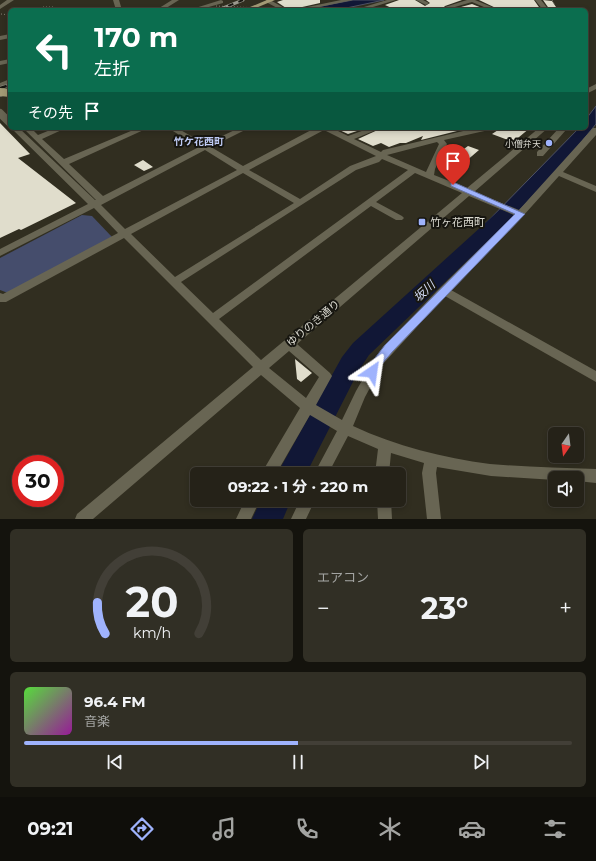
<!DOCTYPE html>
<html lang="ja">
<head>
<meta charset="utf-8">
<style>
  :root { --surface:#252218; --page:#312f25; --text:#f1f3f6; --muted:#a3a4a2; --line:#423f37; --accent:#9fb3fd }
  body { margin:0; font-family:Montserrat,"Noto Sans JP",sans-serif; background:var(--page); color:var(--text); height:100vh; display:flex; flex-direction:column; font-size:15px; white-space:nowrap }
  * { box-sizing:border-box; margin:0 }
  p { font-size:13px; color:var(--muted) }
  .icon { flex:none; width:22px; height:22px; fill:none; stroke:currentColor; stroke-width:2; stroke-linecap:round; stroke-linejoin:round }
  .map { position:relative; height:519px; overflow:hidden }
  .panel { display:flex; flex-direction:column; gap:10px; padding:10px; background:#14130d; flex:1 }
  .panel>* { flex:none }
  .hud { position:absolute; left:8px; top:8px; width:580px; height:122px; border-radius:6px; box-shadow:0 2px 6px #0003,0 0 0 1px var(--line); background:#0b6e4f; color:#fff; overflow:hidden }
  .needle { width:26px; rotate:194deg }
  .tools { position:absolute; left:548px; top:427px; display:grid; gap:8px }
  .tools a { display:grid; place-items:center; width:36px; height:36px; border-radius:6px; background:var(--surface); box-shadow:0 2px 6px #0003,0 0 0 1px var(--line); font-size:20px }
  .speed { position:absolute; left:12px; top:455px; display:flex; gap:8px; font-size:20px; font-weight:700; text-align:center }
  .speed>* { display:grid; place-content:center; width:52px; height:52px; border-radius:50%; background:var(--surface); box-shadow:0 2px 6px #0003,0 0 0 1px var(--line); line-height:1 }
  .speed .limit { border:6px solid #d22; background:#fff; color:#111 }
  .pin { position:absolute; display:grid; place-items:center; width:34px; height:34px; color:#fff; margin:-41px -17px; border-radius:50% 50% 50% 0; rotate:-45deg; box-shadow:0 0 4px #0007 }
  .pin .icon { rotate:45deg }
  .me { position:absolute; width:44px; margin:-22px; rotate:32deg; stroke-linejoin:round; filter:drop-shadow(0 0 3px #0008) }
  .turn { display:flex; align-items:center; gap:14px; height:84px; padding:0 20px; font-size:18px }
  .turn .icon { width:52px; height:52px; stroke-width:2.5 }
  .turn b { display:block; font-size:28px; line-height:34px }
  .then { display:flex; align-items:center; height:38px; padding:0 20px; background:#0003; gap:8px; font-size:15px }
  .big { font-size:30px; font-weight:700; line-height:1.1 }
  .panel .card { flex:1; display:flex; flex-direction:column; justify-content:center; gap:6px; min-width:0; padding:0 14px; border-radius:6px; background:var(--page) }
  .panel .dial { align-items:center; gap:0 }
  .dial svg { height:104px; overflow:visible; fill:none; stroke:var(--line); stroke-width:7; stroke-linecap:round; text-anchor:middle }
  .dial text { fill:var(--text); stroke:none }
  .song { display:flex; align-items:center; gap:12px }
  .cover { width:48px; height:48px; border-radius:6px; background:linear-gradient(135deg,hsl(110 70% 55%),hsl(300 70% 35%)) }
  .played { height:4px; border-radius:2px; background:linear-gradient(90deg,var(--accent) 50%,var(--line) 50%) }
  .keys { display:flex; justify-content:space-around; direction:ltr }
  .heat { display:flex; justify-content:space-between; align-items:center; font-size:22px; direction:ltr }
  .panel .tiles { flex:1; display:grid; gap:10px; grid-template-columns:1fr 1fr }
  .card:last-child { grid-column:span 2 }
  .trip { position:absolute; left:190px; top:467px; width:216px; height:40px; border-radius:6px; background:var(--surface); box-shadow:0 2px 6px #0003,0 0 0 1px var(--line); font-weight:700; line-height:40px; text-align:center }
  .tabs { display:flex; height:64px; justify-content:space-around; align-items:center; background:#0f0e0a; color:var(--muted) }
  .tabs .icon { width:28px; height:28px }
  .tabs .on { color:var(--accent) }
  .tabs b { font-size:18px; color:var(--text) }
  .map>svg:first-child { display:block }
  .green { fill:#454d6c }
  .water { fill:#111736; stroke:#4e5264 }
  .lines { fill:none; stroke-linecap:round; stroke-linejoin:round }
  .river { fill:#111736; fill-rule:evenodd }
  .building { fill:#e0ddcc }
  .path { stroke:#838175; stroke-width:1; stroke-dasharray:1 2; stroke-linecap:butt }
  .minor { fill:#686553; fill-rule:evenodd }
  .major { fill:#a29a75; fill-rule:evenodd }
  .rail-far1-casing { stroke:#9a988d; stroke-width:3 }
  .rail-casing { stroke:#9a988d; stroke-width:3.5 }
  .rail-far1 { stroke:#171610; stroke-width:2; stroke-dasharray:5.5; stroke-linecap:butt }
  .rail { stroke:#171610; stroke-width:2.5; stroke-dasharray:7; stroke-linecap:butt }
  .path-bridge { stroke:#838175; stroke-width:1; stroke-dasharray:1 2; stroke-linecap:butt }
  .minor-bridge { stroke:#686553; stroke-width:8 }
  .major-bridge { stroke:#a29a75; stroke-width:8 }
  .route { fill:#9fb3fd; stroke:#6774a4 }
  .poi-dot { fill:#9fb3fd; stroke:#171610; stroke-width:1.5 }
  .labels { text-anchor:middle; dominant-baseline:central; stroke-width:4; stroke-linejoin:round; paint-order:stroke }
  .far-poi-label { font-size:9px; fill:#dbdad1; stroke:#171610; text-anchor:end }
  .far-neighbourhood-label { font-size:10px; font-weight:bold; fill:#bfcbf5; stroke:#171610 }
  .poi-label { font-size:11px; fill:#dbdad1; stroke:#171610; text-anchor:start }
  .street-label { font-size:11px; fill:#dbdad1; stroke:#171610 }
  .water-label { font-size:12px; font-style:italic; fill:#d4dbf5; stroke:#171610 }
</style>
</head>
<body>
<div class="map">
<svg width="596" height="519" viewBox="0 0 596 519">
  <rect width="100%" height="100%" fill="#312e20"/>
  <path class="green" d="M 82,215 L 92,216 L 112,237 L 8,293 L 0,290 L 0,258 Z"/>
  <path class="water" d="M 353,0 L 384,0 L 337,10 L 301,10 Z
    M 596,106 L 596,124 L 569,157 L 499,232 L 484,225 L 579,128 L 586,128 L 586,119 Z"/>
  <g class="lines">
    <path class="river" d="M 510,204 L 516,206 L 519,210 L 516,214 L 369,355 L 359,370 L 306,474 L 277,474 L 342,357 L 353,343 L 504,206 Z
      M 261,500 L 291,500 L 283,519 L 252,519 Z"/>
  </g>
  <path class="building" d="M 283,0 L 320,0 L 320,3 L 289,10 L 277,2 Z
    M 399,0 L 415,0 L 425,6 L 430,3 L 426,0 L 462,0 L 445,6 L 444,7 L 447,10 L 396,10 L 385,5 Z
    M 479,0 L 534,0 L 541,10 L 500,10 Z
    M 543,0 L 552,1 L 558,10 L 550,10 Z
    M 472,4 L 487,10 L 450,10 Z
    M 0,123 L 30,154 L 18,158 L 76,203 L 21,230 L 19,229 L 0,238 Z
    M 335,128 L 366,128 L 348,134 Z
    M 382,128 L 457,128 L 457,131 L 421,140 L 423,136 L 406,143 L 400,143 L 389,147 L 381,143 L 373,146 L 358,139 Z
    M 501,128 L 530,128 L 513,142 L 492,134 Z
    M 468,146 L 479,150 L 465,162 L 453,157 Z
    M 143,160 L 153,167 L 144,171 L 134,165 Z
    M 295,359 L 312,373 L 301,382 L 297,379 Z"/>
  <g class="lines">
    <path class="path" d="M 552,0 L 555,5
      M 43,7 L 53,7 L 52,10
      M 1,14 L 10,15"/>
    <path class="minor" d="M 7,0 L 14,0 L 0,9 L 0,5 Z
      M 113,0 L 119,0 L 122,10 L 116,10 Z
      M 172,0 L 179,0 L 163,10 L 156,10 Z
      M 221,0 L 223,1 L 223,3 L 198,10 L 189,10 Z
      M 266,0 L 270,0 L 288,10 L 281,10 L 266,2 Z
      M 341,0 L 353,0 L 305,10 L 293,10 Z
      M 387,0 L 396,0 L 363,10 L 354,10 Z
      M 416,0 L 423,0 L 429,3 L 426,5 Z
      M 467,0 L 475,0 L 499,10 L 491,10 L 472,2 L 448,9 L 445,7 Z
      M 535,0 L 541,0 L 549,10 L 543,10 Z
      M 10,34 L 10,38 L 0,40 L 0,36 Z
      M 10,59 L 10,63 L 0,65 L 0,61 Z
      M 10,79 L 10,83 L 0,87 L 0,83 Z
      M 596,84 L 596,89 L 586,94 L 586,89 Z
      M 11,128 L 19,128 L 95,200 L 96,200 L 23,128 L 31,128 L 38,135 L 55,128 L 66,128 L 42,139 L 64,159 L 138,128 L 148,128 L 69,164 L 103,196 L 199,147 L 168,128 L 177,128 L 205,144 L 239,128 L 249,128 L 211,147 L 243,166 L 315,128 L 332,128 L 348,136 L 370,128 L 381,128 L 354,139 L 381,152 L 383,150 L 476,128 L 490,128 L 489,130 L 444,140 L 447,144 L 435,169 L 434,175 L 467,188 L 539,128 L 548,128 L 474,192 L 519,210 L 593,128 L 596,128 L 596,135 L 563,172 L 596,186 L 596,192 L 559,176 L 523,216 L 451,290 L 596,371 L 596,382 L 445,296 L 383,364 L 365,397 L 353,426 C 396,446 443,458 490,464 C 525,467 561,468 596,469 L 596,483 L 577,481 L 577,478 L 555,478 L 555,480 L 491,476 L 437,467 L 436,473 L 441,519 L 427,519 L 422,473 L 424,463 L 391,453 L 389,474 L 375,474 L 378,449 L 348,436 L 328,474 L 314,474 L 337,431 L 310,415 L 276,474 L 261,474 L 300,408 L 261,375 L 93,519 L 75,519 L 77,514 L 253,367 L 124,238 L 6,302 L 0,302 L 0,293 L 3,294 L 118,233 L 94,208 L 0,256 L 0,249 L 88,204 ZM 324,130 L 376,156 L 350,166 L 300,199 L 249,170 ZM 437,142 L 439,144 L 426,172 L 387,155 ZM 205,150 L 237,170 L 125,229 L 101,205 ZM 382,159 L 408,170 L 213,313 L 181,282 L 356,170 L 379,162 ZM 243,173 L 294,203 L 175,277 L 131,234 ZM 415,173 L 462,193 L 261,360 L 219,319 L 371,206 L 396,220 L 402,220 L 404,218 L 402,216 L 376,202 ZM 469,196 L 514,215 L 437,291 L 375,358 L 356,391 L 342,420 L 316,405 L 332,376 L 330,373 L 297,344 ZM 289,351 L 319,377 L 306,398 L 269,368 Z
      M 559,128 L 565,128 L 566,130 L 543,156 L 537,156 L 537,152 Z
      M 245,500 L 260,500 L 251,519 L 236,519 Z
      M 300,500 L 315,500 L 306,519 L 291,519 Z
      M 377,500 L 391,500 L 392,519 L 378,519 Z"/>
    <path class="major" d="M 267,0 L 275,0 L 251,10 L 243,10 Z"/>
    <g class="rail-far1-casing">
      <path id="rail-far1" d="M 218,10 L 243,0"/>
    </g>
    <g class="rail-casing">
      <path id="rail" d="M 0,88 L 10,85
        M 0,95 L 10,92"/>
    </g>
    <use href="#rail-far1" class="rail-far1"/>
    <use href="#rail" class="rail"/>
    <path class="path-bridge" d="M 216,6 L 259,8"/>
    <path class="minor-bridge" d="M 0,113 L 10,123"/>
    <path class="major-bridge" d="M 0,92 L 10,93"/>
  </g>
  <path class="route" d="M 453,182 L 525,214 L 393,351 L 382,364 L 376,375 L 372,377 L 369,375 L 367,372 L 375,358 L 385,345 L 515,214 L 451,186 L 451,183 Z"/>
  <g class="poi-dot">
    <circle cx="549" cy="143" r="4"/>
    <rect x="418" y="218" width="8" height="8" rx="2"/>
  </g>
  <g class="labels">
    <g class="far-poi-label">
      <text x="541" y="143">小僧弁天</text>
    </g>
    <g class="far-neighbourhood-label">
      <text x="199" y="141">竹ケ花西町</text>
    </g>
    <g class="poi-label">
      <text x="430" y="222">竹ヶ花西町</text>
    </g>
    <g class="street-label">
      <text transform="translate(313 323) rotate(-40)">ゆりのき通り</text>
    </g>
    <g class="water-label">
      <text transform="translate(424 291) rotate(-43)">坂川</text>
    </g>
  </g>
</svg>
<div class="tools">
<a><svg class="needle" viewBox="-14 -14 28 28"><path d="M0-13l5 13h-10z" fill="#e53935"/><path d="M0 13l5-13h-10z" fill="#a3a4a2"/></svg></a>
<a><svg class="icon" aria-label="sound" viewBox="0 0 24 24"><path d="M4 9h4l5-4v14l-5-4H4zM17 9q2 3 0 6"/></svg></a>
</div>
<div class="speed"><div class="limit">30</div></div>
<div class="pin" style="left:453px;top:185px;background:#d93025"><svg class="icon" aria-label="arrive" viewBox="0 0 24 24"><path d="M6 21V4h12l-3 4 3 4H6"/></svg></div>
<svg class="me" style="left:372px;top:372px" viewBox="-20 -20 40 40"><path d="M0-17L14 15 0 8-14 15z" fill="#9fb3fd" stroke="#fff" stroke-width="4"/></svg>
<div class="trip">09:22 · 1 分 · 220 m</div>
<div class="hud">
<div class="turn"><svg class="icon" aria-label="left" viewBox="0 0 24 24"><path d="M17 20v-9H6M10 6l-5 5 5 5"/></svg><div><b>170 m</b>左折</div></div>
<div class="then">その先<svg class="icon" aria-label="arrive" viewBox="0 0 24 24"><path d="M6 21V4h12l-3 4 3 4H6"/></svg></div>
</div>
</div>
<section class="panel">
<div class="tiles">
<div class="card dial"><svg viewBox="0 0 100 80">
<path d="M14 69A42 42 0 1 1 86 69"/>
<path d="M14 69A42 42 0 0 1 8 45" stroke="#9fb3fd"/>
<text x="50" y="56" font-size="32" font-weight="700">20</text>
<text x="50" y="72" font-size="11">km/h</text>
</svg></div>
<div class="card"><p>エアコン</p>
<div class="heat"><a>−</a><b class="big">23°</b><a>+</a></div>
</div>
<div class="card">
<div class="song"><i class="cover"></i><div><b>96.4 FM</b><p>音楽</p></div></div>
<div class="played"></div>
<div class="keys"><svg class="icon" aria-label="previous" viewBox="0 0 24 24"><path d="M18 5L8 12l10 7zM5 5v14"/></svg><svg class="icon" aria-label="pause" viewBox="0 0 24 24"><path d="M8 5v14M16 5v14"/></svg><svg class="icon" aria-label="next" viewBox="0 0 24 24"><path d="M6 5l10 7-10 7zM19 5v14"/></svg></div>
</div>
</div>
</section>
<nav class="tabs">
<b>09:21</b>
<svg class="icon on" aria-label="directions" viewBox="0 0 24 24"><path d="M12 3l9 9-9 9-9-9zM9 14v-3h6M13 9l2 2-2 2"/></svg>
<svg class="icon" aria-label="music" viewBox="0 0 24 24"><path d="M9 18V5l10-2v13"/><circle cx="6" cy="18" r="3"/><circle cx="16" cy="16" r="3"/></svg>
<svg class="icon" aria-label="phone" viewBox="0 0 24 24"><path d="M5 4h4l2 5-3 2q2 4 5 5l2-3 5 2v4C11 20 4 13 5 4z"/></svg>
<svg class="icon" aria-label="climate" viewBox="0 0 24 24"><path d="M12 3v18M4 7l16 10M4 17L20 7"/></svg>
<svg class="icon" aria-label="car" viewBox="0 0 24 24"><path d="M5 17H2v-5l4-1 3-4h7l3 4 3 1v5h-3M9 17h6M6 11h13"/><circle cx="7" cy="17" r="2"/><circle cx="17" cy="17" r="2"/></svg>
<svg class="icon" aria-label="filters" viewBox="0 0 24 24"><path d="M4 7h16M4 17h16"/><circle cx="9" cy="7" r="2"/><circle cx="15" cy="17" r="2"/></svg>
</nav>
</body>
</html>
